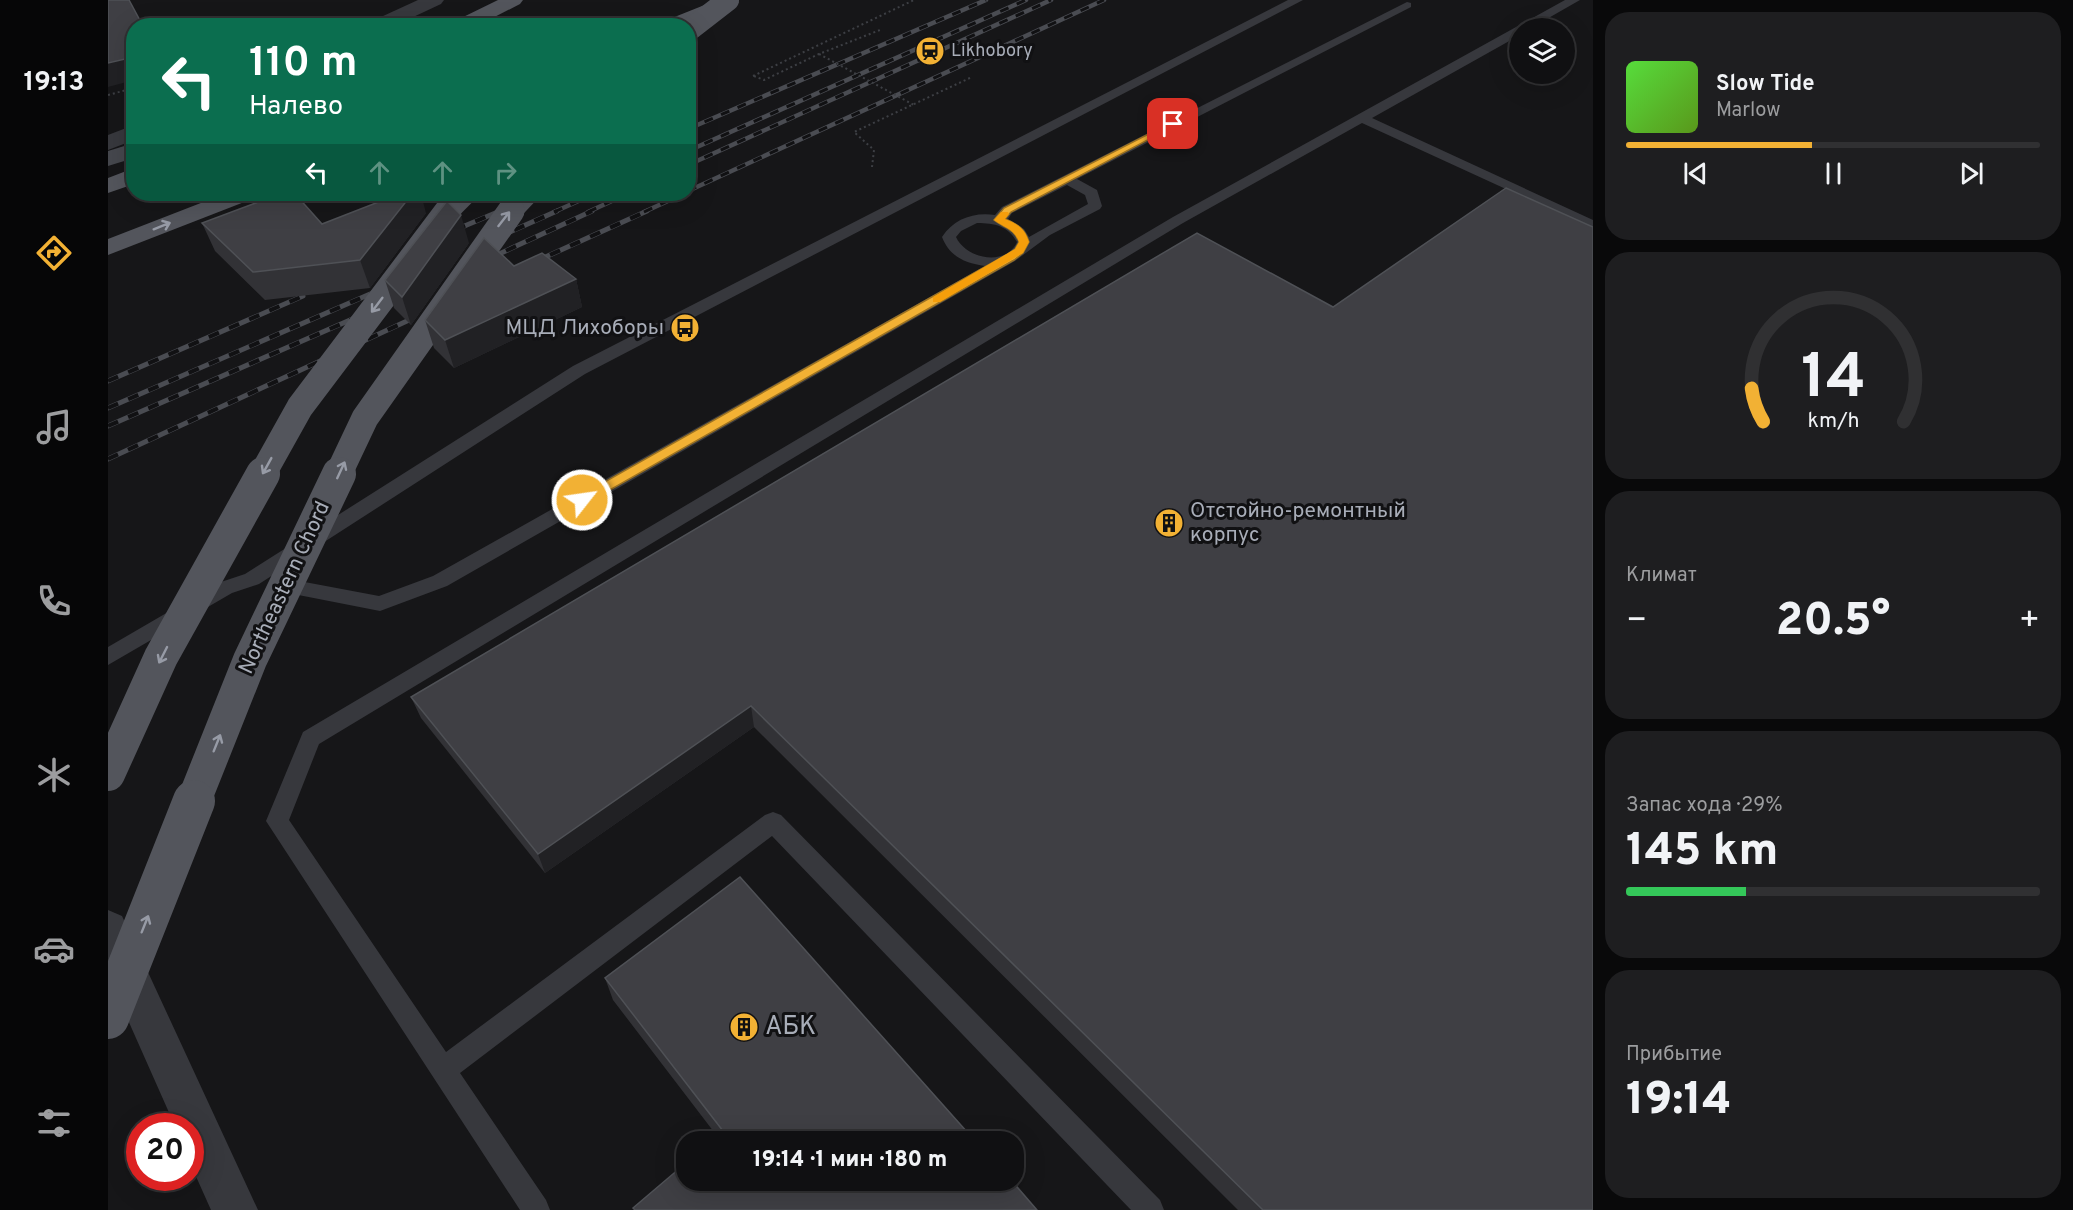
<!DOCTYPE html>
<html lang="ru">
<head>
<meta charset="utf-8">
<style>
  :root { --surface:#101012; --page:#1e1e20; --text:#f1f3f6; --muted:#9c9d9f; --line:#303032; --accent:#f2b134 }
  body { margin:0; font-family:Overpass,sans-serif; background:var(--page); color:var(--text); height:100vh; display:flex; flex-direction:column; font-size:22px; white-space:nowrap }
  * { box-sizing:border-box; margin:0 }
  p { font-size:20px; color:var(--muted) }
  .icon { flex:none; width:33px; height:33px; fill:none; stroke:currentColor; stroke-width:2; stroke-linecap:round; stroke-linejoin:round }
  .map { position:relative; flex:1; overflow:hidden }
  .sheet { display:flex; flex-direction:column; gap:12px; padding:12px; background:#09090a; width:480px }
  .sheet>* { flex:none }
  .guide { position:absolute; left:18px; top:18px; width:570px; height:183px; border-radius:24px; box-shadow:0 6px 24px #0002,0 0 0 2px var(--line); background:#0b6e4f; color:#fff; overflow:hidden }
  .buttons { position:absolute; left:1401px; top:18px; display:grid; gap:12px }
  .buttons a { display:grid; place-items:center; width:66px; height:66px; border-radius:50%; background:var(--surface); box-shadow:0 6px 24px #0002,0 0 0 2px var(--line); font-size:30px }
  .speed { position:absolute; left:18px; top:1113px; display:flex; gap:12px; font-size:30px; font-weight:700; text-align:center }
  .speed>* { display:grid; place-content:center; width:78px; height:78px; border-radius:50%; background:var(--surface); box-shadow:0 6px 24px #0002,0 0 0 2px var(--line); line-height:1 }
  .speed .limit { border:9px solid #d22; background:#fff; color:#111 }
  .pin { position:absolute; display:grid; place-items:center; width:51px; height:51px; color:#fff; margin:-26px; border-radius:12px; box-shadow:0 3px 9px #0006 }
  .me { position:absolute; width:66px; margin:-33px; rotate:60deg; stroke-linejoin:round; filter:drop-shadow(0 0 4px #0008) }
  .turn { display:flex; align-items:center; gap:21px; height:126px; padding:0 24px; font-size:27px }
  .turn .icon { width:78px; height:78px; stroke-width:2.5 }
  .turn b { display:block; font-size:42px; line-height:51px }
  .lanes { display:flex; align-items:center; height:57px; padding:0 24px; background:#0003; justify-content:center; gap:30px; direction:ltr }
  .lanes .off { opacity:.35 }
  .big { font-size:45px; font-weight:800; line-height:1.1 }
  .sheet .widget { flex:1; display:flex; flex-direction:column; justify-content:center; gap:9px; min-width:0; padding:0 21px; border-radius:24px; background:var(--page) }
  .sheet .dial { align-items:center; gap:0 }
  .dial svg { height:156px; overflow:visible; fill:none; stroke:var(--line); stroke-width:7; stroke-linecap:round; text-anchor:middle }
  .dial text { fill:var(--text); stroke:none }
  .song { display:flex; align-items:center; gap:18px }
  .cover { width:72px; height:72px; border-radius:9px; background:linear-gradient(135deg,hsl(110 70% 55%),hsl(90 70% 35%)) }
  .played { height:6px; border-radius:3px; background:linear-gradient(90deg,var(--accent) 45%,var(--line) 45%) }
  .keys { display:flex; justify-content:space-around; direction:ltr }
  .heat { display:flex; justify-content:space-between; align-items:center; font-size:33px; direction:ltr }
  .charge { height:9px; border-radius:4px; background:linear-gradient(90deg,#34c759 29%,var(--line) 0) }
  .trip { position:absolute; left:568px; top:1131px; width:348px; height:60px; border-radius:24px; background:var(--surface); box-shadow:0 6px 24px #0002,0 0 0 2px var(--line); font-weight:800; line-height:60px; text-align:center }
  main { display:flex; flex:1; min-height:0 }
  .tabs { display:flex; flex-direction:column; width:108px; justify-content:space-around; align-items:center; background:#060607; color:var(--muted) }
  .tabs .icon { width:42px; height:42px }
  .tabs .selected { color:var(--accent) }
  .tabs b { font-size:27px; color:var(--text) }
  .map>svg:first-child { display:block }
  .lines { fill:none; stroke-linecap:round; stroke-linejoin:round }
  .path { stroke:#3d3f44; stroke-width:2; stroke-dasharray:2 3; stroke-linecap:butt }
  .service { fill:#37383d; fill-rule:evenodd }
  .minor { fill:#37383d; fill-rule:evenodd }
  .tertiary { fill:#37383d; fill-rule:evenodd }
  .secondary { fill:#45474d; fill-rule:evenodd }
  .primary { fill:#53555c; fill-rule:evenodd }
  .rail-far1-casing { stroke:#4a4c52; stroke-width:4.5 }
  .rail-casing { stroke:#4a4c52; stroke-width:5 }
  .rail-far1 { stroke:#111113; stroke-width:3; stroke-dasharray:9; stroke-linecap:butt }
  .rail { stroke:#111113; stroke-width:4; stroke-dasharray:11; stroke-linecap:butt }
  .path-bridge { stroke:#3d3f44; stroke-width:2; stroke-dasharray:2 3; stroke-linecap:butt }
  .primary-bridge-far3 { stroke:#53555c; stroke-width:22 }
  .primary-bridge-far2 { stroke:#53555c; stroke-width:27 }
  .primary-bridge-far1 { stroke:#53555c; stroke-width:34 }
  .primary-bridge { stroke:#53555c; stroke-width:42 }
  .wall { fill:#323236 }
  .shaded-wall { fill:#212124 }
  .building { fill:#3f3f44; stroke:#4f5156; stroke-width:1.5 }
  .oneway { stroke:#979ba6 }
  .route { fill:#f2b134; stroke:#9d7322; stroke-width:1.5 }
  .slow { fill:#f59e0b }
  .labels { text-anchor:middle; dominant-baseline:central; stroke-width:6; stroke-linejoin:round; paint-order:stroke }
  .far-poi-label { font-size:18px; fill:#a8adb8; stroke:#111113; text-anchor:start }
  .poi-label { font-size:21px; fill:#a8adb8; stroke:#111113; text-anchor:end }
  .street-label { font-size:21px; fill:#a8adb8; stroke:#111113 }
  .near-poi-label { font-size:26px; fill:#a8adb8; stroke:#111113; text-anchor:start }
</style>
</head>
<body>
<main>
<nav class="tabs">
<b>19:13</b>
<svg class="icon selected" aria-label="directions" viewBox="0 0 24 24"><path d="M12 3l9 9-9 9-9-9zM9 14v-3h6M13 9l2 2-2 2"/></svg>
<svg class="icon" aria-label="music" viewBox="0 0 24 24"><path d="M9 18V5l10-2v13"/><circle cx="6" cy="18" r="3"/><circle cx="16" cy="16" r="3"/></svg>
<svg class="icon" aria-label="phone" viewBox="0 0 24 24"><path d="M5 4h4l2 5-3 2q2 4 5 5l2-3 5 2v4C11 20 4 13 5 4z"/></svg>
<svg class="icon" aria-label="climate" viewBox="0 0 24 24"><path d="M12 3v18M4 7l16 10M4 17L20 7"/></svg>
<svg class="icon" aria-label="car" viewBox="0 0 24 24"><path d="M5 17H2v-5l4-1 3-4h7l3 4 3 1v5h-3M9 17h6M6 11h13"/><circle cx="7" cy="17" r="2"/><circle cx="17" cy="17" r="2"/></svg>
<svg class="icon" aria-label="filters" viewBox="0 0 24 24"><path d="M4 7h16M4 17h16"/><circle cx="9" cy="7" r="2"/><circle cx="15" cy="17" r="2"/></svg>
</nav>
<div class="map">
<svg width="1485" height="1210" viewBox="0 0 1485 1210">
  <rect width="100%" height="100%" fill="#161618"/>
  <g class="lines">
    <path class="path" d="M 217,26 L 238,17
      M 645,76 L 806,0
      M 646,76 L 656,80 L 711,54 L 772,30
      M 0,95 L 26,88
      M 764,167 L 766,150 L 746,132 L 864,77"/>
    <path class="service" d="M 1180,0 L 1195,0 L 477,374 L 151,584 L 124,593 L 0,665 L 0,647 L 110,583 L 137,574 L 465,366 Z
      M 1457,0 L 1472,0 L 1423,28 L 1412,28 L 1412,35 L 1264,118 L 1485,220 L 1485,229 L 1254,123 L 1075,223 L 211,744 L 181,820 L 338,1052 L 657,815 L 665,812 L 673,815 L 1052,1200 L 1056,1210 L 1023,1210 L 664,836 L 352,1073 L 438,1200 L 442,1210 L 412,1210 L 158,821 L 195,732 L 1065,217 Z
      M 1299,2 L 1303,3 L 1303,7 L 969,179 L 989,190 L 994,206 L 992,209 L 942,235 L 907,261 L 339,586 L 272,611 L 170,591 L 163,589 L 160,584 L 163,579 L 170,577 L 271,596 L 325,576 L 877,266 C 857,263 842,257 834,237 C 846,219 865,212 887,215 L 894,207 ZM 959,185 L 977,195 L 980,204 L 921,237 L 916,229 L 900,219 L 904,213 ZM 869,223 C 887,223 900,226 909,242 C 898,267 858,259 848,237 L 853,231 Z"/>
    <path class="minor" d="M 0,910 L 14,916 L 150,1210 L 103,1210 L 82,1163 L 82,1126 L 67,1126 L 0,975 Z"/>
    <path class="tertiary" d="M 310,0 L 336,0 L 333,4 L 286,26 L 259,26 L 262,22 Z
      M 26,125 L 26,140 L 0,150 L 0,135 Z"/>
    <path class="secondary" d="M 26,143 L 26,158 L 0,166 L 0,151 Z"/>
    <path class="primary" d="M 390,0 L 415,0 L 412,4 L 369,26 L 342,26 L 345,22 Z
      M 609,0 L 629,0 L 631,2 L 628,6 L 580,26 L 551,26 L 554,22 Z
      M 26,168 L 26,184 L 0,193 L 0,178 Z
      M 116,194 L 148,194 L 144,199 L 0,255 L 0,239 Z"/>
    <g class="rail-far1-casing">
      <path id="rail-far1" d="M 580,129 L 878,0
        M 580,151 L 918,0
        M 580,165 L 943,0
        M 580,191 L 996,0
        M 389,212 L 431,194
        M 446,212 L 486,194
        M 480,212 L 519,194
        M 536,212 L 575,194"/>
    </g>
    <g class="rail-casing">
      <path id="rail" d="M 347,230 L 392,211
        M 366,248 L 449,211
        M 378,260 L 484,211
        M 422,264 L 539,211
        M 0,381 L 195,296
        M 0,408 L 269,291
        M 0,426 L 281,303
        M 0,459 L 299,321"/>
    </g>
    <use href="#rail-far1" class="rail-far1"/>
    <use href="#rail" class="rail"/>
    <path class="path-bridge" d="M 711,54 L 806,105"/>
    <path class="primary-bridge-far3" d="M 580,31 L 620,0
      M 339,212 L 357,194
      M 402,212 L 419,194"/>
    <path class="primary-bridge-far2" d="M 154,475 L 192,407 L 340,211
      M 230,475 L 257,418 L 403,211"/>
    <path class="primary-bridge-far1" d="M 0,774 L 53,657 L 155,474
      M 85,803 L 142,660 L 231,474"/>
    <path class="primary-bridge" d="M 0,1018 L 86,801"/>
  </g>
  <path class="wall" d="M 318,213 L 262,288 L 157,300 L 107,251 L 94,223 L 214,224 Z
    M 1089,233 L 1485,1210 L 1130,1210 L 646,727 L 437,873 L 313,718 L 303,697 Z
    M 361,243 L 303,325 L 286,308 L 277,280 Z
    M 406,266 L 468,279 L 474,307 L 346,368 L 326,348 L 317,320 Z
    M 497,978 L 868,1142 L 609,1136 L 505,1000 Z"/>
  <path class="shaded-wall" d="M 26,57 L 26,80 L 0,87 L 0,63 Z
    M 304,194 L 313,194 L 318,213 L 262,288 L 252,260 Z
    M 353,215 L 361,243 L 303,325 L 294,297 Z
    M 468,279 L 474,307 L 346,368 L 337,340 Z
    M 643,706 L 646,727 L 437,873 L 430,854 Z"/>
  <path class="building" d="M 0,0 L 21,0 L 35,26 L 26,26 L 26,57 L 0,63 Z
    M 1398,188 L 1485,227 L 1485,1210 L 1155,1210 L 643,706 L 430,854 L 303,697 L 1089,233 L 1225,307 Z
    M 291,194 L 304,194 L 252,260 L 145,272 L 94,223 L 161,198 L 189,196 L 214,224 Z
    M 339,201 L 353,215 L 294,297 L 277,280 Z
    M 376,238 L 406,266 L 434,253 L 468,279 L 337,340 L 317,320 Z
    M 632,877 L 868,1142 L 602,1142 L 615,1131 L 497,978 Z
    M 579,1162 L 579,1180 L 903,1180 L 929,1210 L 527,1210 L 525,1208 Z"/>
  <defs><path id="oneway-shaft" d="M-6 0H5M1.5-3L5.5 0L1.5 3" fill="none" stroke-width="1.6" stroke-linecap="round" stroke-linejoin="round" transform="scale(1.5)"/></defs>
  <g class="oneway">
    <use href="#oneway-shaft" transform="translate(396 219) rotate(-52)"/>
    <use href="#oneway-shaft" transform="translate(54 226) rotate(-22)"/>
    <use href="#oneway-shaft" transform="translate(269 305) rotate(127)"/>
    <use href="#oneway-shaft" transform="translate(159 466) rotate(119)"/>
    <use href="#oneway-shaft" transform="translate(233 470) rotate(-65)"/>
    <use href="#oneway-shaft" transform="translate(55 655) rotate(117)"/>
    <use href="#oneway-shaft" transform="translate(109 743) rotate(-68)"/>
    <use href="#oneway-shaft" transform="translate(37 924) rotate(-68)"/>
  </g>
  <path class="route" d="M 1062,123 L 1070,124 L 903,212 L 897,219 C 910,224 917,229 921,242 L 915,253 L 906,260 L 479,503 L 470,503 L 468,500 L 470,497 L 898,255 L 907,249 L 911,242 C 906,228 896,228 886,220 L 896,208 Z"/>
  <path class="slow" d="M 893,212 L 900,212 L 901,214 L 897,219 C 910,224 917,229 921,242 L 915,253 L 832,302 L 825,302 L 825,297 L 907,249 L 911,242 C 906,228 896,228 886,220 Z"/>
  <defs>
    <g id="station-disc" transform="scale(1.5)"><circle r="9.5" fill="#f2b134" stroke="#111113"/><path d="M-3-6H3Q5-6 5-4V2Q5 4 3 4L4.5 6H3L1.5 4h-3L-3 6H-4.5L-3 4Q-5 4-5 2V-4Q-5-6-3-6ZM-3.5-4v3h7v-3ZM-3.5 1v1.5H-2V1ZM2 1v1.5H3.5V1Z" fill="#111"/></g>
    <g id="bus-disc" transform="scale(1.5)"><circle r="9.5" fill="#f2b134" stroke="#111113"/><path d="M-5-6H5V4H4V6H2V4H-2V6H-4V4H-5ZM-3.5-4V0h7V-4ZM-3.5 1.2v1.5H-2V1.2ZM2 1.2v1.5H3.5V1.2Z" fill="#111"/></g>
    <g id="building-disc" transform="scale(1.5)"><circle r="9.5" fill="#f2b134" stroke="#111113"/><path d="M-4-6H4V6H1V3H-1V6H-4ZM-2.5-4.3h1.7v1.8h-1.7ZM.8-4.3h1.7v1.8H.8ZM-2.5-1h1.7V.8h-1.7ZM.8-1h1.7V.8H.8Z" fill="#111"/></g>
  </defs>
  <g fill-rule="evenodd">
    <use href="#station-disc" x="822" y="51"/>
    <use href="#bus-disc" x="577" y="328"/>
    <use href="#building-disc" x="1061" y="523"/>
    <use href="#building-disc" x="636" y="1027"/>
  </g>
  <g class="labels">
    <g class="far-poi-label">
      <text x="843" y="51">Likhobory</text>
    </g>
    <g class="poi-label">
      <text x="556" y="328">МЦД Лихоборы</text>
      <text x="1082" y="511" text-anchor="start">Отстойно-ремонтный<tspan x="1082" dy="24">корпус</tspan></text>
    </g>
    <g class="street-label">
      <text transform="translate(177 588) rotate(-65)">Northeastern Chord</text>
    </g>
    <g class="near-poi-label">
      <text x="657" y="1027">АБК</text>
    </g>
  </g>
</svg>
<div class="buttons">
<a><svg class="icon" aria-label="layers" viewBox="0 0 24 24"><path d="M12 4l9 5-9 5-9-5zM3 14l9 5 9-5"/></svg></a>
</div>
<div class="speed"><div class="limit">20</div></div>
<div class="pin" style="left:1065px;top:124px;background:#d93025"><svg class="icon" aria-label="arrive" viewBox="0 0 24 24"><path d="M6 21V4h12l-3 4 3 4H6"/></svg></div>
<svg class="me" style="left:474px;top:500px" viewBox="-20 -20 40 40"><circle r="17" fill="#f2b134" stroke="#fff" stroke-width="3"/><path d="M0-11L8 9 0 5-8 9z" fill="#fff"/></svg>
<div class="trip">19:14 · 1 мин · 180 m</div>
<div class="guide">
<div class="turn"><svg class="icon" aria-label="left" viewBox="0 0 24 24"><path d="M17 20v-9H6M10 6l-5 5 5 5"/></svg><div><b>110 m</b>Налево</div></div>
<div class="lanes"><svg class="icon" aria-label="left" viewBox="0 0 24 24"><path d="M17 20v-9H6M10 6l-5 5 5 5"/></svg><svg class="icon off" aria-label="ahead" viewBox="0 0 24 24"><path d="M12 20V5M6 11l6-6 6 6"/></svg><svg class="icon off" aria-label="ahead" viewBox="0 0 24 24"><path d="M12 20V5M6 11l6-6 6 6"/></svg><svg class="icon off" aria-label="right" viewBox="0 0 24 24"><path d="M7 20v-9h11M14 6l5 5-5 5"/></svg></div>
</div>
</div>
<section class="sheet">
<div class="widget">
<div class="song"><i class="cover"></i><div><b>Slow Tide</b><p>Marlow</p></div></div>
<div class="played"></div>
<div class="keys"><svg class="icon" aria-label="previous" viewBox="0 0 24 24"><path d="M18 5L8 12l10 7zM5 5v14"/></svg><svg class="icon" aria-label="pause" viewBox="0 0 24 24"><path d="M8 5v14M16 5v14"/></svg><svg class="icon" aria-label="next" viewBox="0 0 24 24"><path d="M6 5l10 7-10 7zM19 5v14"/></svg></div>
</div>
<div class="widget dial"><svg viewBox="0 0 100 80">
<path d="M14 69A42 42 0 1 1 86 69"/>
<path d="M14 69A42 42 0 0 1 8 52" stroke="#f2b134"/>
<text x="50" y="56" font-size="32" font-weight="700">14</text>
<text x="50" y="72" font-size="11">km/h</text>
</svg></div>
<div class="widget"><p>Климат</p>
<div class="heat"><a>−</a><b class="big">20.5°</b><a>+</a></div>
</div>
<div class="widget"><p>Запас хода · 29%</p><b class="big">145 km</b><div class="charge"></div></div>
<div class="widget"><p>Прибытие</p><b class="big">19:14</b></div>
</section>
</main>
</body>
</html>
